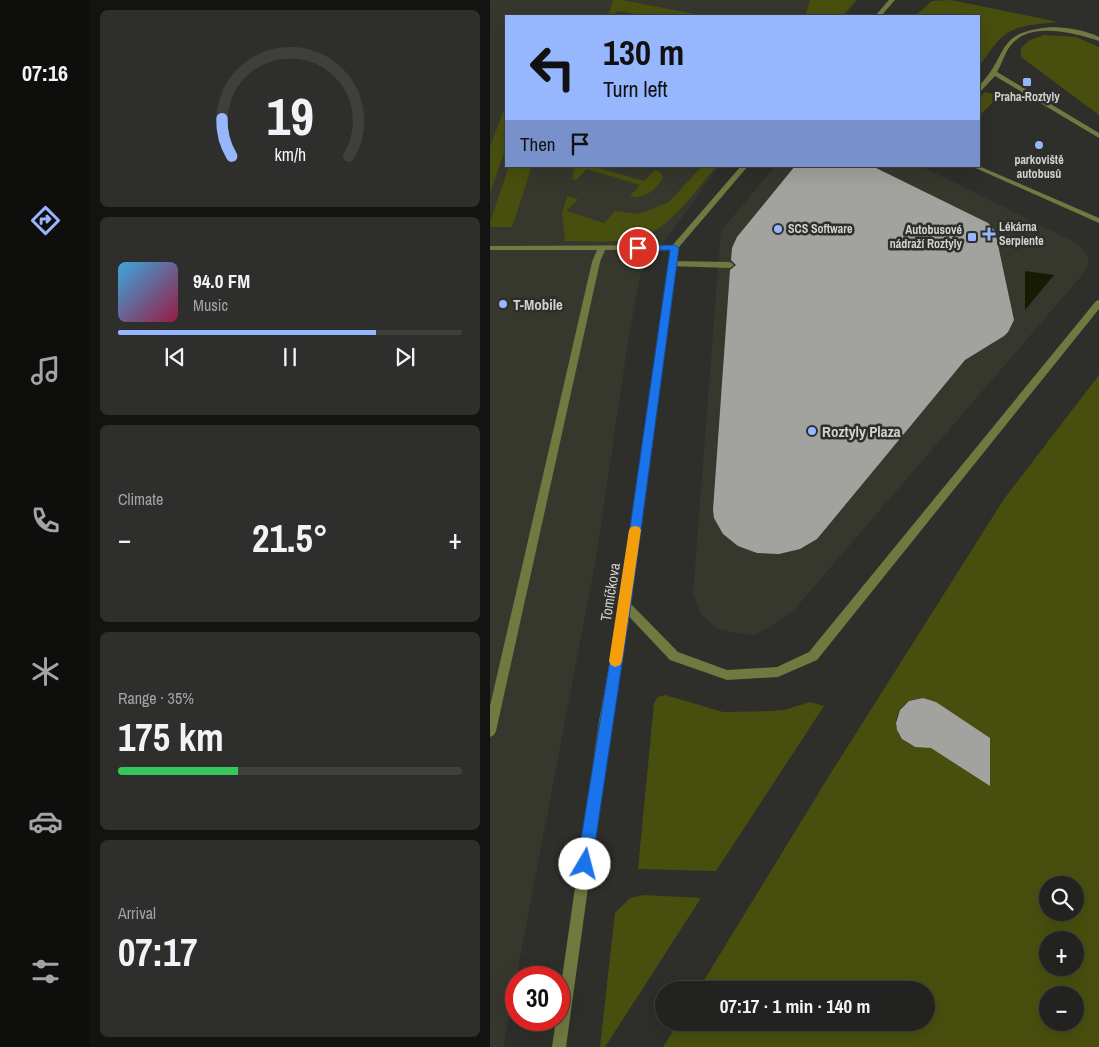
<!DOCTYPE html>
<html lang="en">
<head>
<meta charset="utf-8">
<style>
  :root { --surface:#222320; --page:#2e2f2d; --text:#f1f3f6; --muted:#a2a4a5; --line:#3f403e; --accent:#96b6fd }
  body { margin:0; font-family:"Archivo Narrow",sans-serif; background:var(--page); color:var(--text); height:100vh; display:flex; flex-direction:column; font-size:19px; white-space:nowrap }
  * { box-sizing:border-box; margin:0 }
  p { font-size:16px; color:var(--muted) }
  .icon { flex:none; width:28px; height:28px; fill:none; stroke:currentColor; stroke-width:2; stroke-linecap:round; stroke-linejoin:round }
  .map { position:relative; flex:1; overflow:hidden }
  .sheet { display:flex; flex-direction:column; gap:10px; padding:10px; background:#131312; width:400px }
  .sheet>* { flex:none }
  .guide { position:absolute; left:15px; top:15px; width:475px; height:152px; border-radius:0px; box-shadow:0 5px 20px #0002,0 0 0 1px var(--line); background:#96b6fd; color:#111; overflow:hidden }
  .controls { position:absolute; left:549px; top:876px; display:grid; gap:10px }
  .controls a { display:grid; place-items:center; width:45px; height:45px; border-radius:50%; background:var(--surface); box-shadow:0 5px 20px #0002,0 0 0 1px var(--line); font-size:25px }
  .speed { position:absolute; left:15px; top:966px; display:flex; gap:10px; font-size:25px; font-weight:700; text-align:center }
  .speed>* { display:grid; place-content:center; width:65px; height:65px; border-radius:50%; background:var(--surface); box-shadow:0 5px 20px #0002,0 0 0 1px var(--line); line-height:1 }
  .speed .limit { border:8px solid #d22; background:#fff; color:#111 }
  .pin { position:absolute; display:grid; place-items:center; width:42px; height:42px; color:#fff; margin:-21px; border:2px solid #fff; border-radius:50%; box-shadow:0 1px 5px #0007 }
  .me { position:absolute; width:55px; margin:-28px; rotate:8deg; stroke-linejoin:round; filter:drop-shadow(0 0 4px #0008) }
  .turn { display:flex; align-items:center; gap:18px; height:105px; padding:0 15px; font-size:22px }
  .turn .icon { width:65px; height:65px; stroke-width:2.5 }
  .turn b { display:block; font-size:35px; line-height:42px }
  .then { display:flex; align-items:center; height:48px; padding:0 15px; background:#0003; gap:10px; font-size:19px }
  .big { font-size:38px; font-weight:800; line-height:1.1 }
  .sheet .tile { flex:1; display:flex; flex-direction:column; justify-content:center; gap:8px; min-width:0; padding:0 18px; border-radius:8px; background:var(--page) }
  .sheet .dial { align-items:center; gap:0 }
  .dial svg { height:130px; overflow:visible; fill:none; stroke:var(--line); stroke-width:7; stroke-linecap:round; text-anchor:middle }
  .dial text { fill:var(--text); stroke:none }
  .song { display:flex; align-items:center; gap:15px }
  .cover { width:60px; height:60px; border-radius:8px; background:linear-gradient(135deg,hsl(200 70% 55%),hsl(340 70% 35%)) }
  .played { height:5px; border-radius:2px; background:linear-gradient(90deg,var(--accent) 75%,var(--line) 75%) }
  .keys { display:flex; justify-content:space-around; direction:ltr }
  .heat { display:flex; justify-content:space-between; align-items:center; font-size:28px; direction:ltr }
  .charge { height:8px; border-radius:4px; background:linear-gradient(90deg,#34c759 35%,var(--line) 0) }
  .trip { position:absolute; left:165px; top:981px; width:280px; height:50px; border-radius:25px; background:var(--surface); box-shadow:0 5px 20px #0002,0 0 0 1px var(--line); font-weight:800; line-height:50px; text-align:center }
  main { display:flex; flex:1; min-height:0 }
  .tabs { display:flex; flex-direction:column; width:90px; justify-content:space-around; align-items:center; background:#0e0e0d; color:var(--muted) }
  .tabs .icon { width:35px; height:35px }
  .tabs .current { color:var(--accent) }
  .tabs b { font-size:22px; color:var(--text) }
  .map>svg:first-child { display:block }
  .built { fill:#36382e }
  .green { fill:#484f0e; fill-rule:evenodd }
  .water { fill:#181b01 }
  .building { fill:#a2a39e }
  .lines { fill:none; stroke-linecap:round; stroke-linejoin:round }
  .service { fill:#717941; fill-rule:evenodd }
  .minor { fill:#717941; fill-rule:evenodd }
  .route { fill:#1a73e8; stroke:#114b97 }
  .slow { fill:#f59e0b }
  .poi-dot { fill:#96b6fd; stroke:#2e2f2a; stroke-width:2 }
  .labels { text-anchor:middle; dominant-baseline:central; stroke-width:5; stroke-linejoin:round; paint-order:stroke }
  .far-poi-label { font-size:12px; font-weight:bold; fill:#d2d3d0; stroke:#2e2f2a }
  .poi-label { font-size:15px; font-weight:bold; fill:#d2d3d0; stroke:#2e2f2a; text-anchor:start }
  .street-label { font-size:15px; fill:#d2d3d0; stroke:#2e2f2a }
</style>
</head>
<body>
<main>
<nav class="tabs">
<b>07:16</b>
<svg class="icon current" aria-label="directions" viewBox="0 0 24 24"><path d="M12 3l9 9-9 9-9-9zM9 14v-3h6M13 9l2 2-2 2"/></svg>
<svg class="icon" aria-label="music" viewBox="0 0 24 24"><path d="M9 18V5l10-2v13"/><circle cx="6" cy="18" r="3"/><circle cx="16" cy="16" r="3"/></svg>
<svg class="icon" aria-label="phone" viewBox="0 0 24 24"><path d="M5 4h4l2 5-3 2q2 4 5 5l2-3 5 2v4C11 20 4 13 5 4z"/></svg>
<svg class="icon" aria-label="climate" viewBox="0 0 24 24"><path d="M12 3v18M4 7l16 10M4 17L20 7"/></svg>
<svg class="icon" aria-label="car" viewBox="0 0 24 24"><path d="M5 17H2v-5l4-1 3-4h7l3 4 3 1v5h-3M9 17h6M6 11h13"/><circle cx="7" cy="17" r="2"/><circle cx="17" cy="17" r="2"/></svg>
<svg class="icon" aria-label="filters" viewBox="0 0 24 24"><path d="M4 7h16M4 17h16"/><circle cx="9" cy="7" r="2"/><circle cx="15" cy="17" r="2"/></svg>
</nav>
<section class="sheet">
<div class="tile dial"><svg viewBox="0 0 100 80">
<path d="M14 69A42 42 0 1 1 86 69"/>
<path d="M14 69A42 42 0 0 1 8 46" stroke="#96b6fd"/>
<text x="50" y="56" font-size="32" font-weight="700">19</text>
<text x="50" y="72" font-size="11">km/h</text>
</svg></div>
<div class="tile">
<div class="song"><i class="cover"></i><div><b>94.0 FM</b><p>Music</p></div></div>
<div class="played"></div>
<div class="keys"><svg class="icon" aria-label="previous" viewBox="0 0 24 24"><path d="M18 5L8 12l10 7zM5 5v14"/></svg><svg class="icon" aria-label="pause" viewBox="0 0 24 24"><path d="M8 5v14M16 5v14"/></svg><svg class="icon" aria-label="next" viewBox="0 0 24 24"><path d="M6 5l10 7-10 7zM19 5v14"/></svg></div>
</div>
<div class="tile"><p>Climate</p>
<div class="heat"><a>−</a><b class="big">21.5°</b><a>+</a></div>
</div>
<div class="tile"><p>Range · 35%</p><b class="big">175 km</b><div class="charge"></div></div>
<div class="tile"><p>Arrival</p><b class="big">07:17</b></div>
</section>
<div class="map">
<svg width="609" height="1047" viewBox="0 0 609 1047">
  <rect width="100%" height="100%" fill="#2e2f2a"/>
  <path class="built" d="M 0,0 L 367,0 L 356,16 L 16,16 L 16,166 L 229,166 L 150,275 L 137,348 L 106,558 L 13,1047 L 0,1047 Z
    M 285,166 L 431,166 L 588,244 L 597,254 L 599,263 L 593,274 L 304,610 L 278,628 L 264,635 L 244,633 L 226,628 L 211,614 L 203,593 L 231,231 Z"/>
  <path class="green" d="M 123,0 L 131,0 L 216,16 L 158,16 L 128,11 L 122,16 L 116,16 L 117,14 L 119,13 Z
    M 320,0 L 367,0 L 352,16 L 315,16 Z
    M 461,0 L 568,22 C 520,27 516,26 489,67 L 489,16 L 425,16 L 442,1 Z
    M 554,35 L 586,37 L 609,47 L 609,115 L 531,57 L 531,48 L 540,40 Z
    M 494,92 L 503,94 L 505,100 L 489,116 L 489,100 Z
    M 16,104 L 16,147 L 0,193 L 0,147 Z
    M 19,166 L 42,166 L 22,227 L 1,227 L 0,222 Z
    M 85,166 L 102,166 L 154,181 L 165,170 L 171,173 L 173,178 C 165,190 155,200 140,196 L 150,185 L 97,169 L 86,180 L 82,179 Z
    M 212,166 L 227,166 C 209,186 191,213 169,228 C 143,247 104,240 75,241 L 72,214 L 77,196 L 88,199 L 77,211 L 114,223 L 125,211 L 149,214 L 179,202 Z
    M 609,375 L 609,1047 L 173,1047 L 188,1023 L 436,1022 L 436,990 L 208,990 L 339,776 L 514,499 ZM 433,698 L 446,702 L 481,743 L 500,758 L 500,766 L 495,772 C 478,764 460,753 441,748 C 437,746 431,748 426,747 C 412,743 401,728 408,714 C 413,703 421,699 433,698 ZM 558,885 L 585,885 L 585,912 L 558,912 ZM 558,940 L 585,940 L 585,968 L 558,968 ZM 558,995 L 585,995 L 585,1022 L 558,1022 Z
    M 175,695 L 233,712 L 280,711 L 294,710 L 320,702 L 334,706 L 226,871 L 148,869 L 164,703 L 168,697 Z
    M 154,895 L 211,898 L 115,1047 L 110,1047 L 125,913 L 140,898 Z"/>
  <path class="water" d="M 535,271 L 564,275 L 535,310 Z"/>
  <path class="building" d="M 305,166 L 382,166 L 498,223 L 505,231 L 524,320 L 518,332 L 514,336 L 475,360 L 327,539 L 310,549 L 289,554 L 267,553 L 248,546 L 233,534 L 224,518 L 223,510 L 240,270 L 246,265 L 241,260 L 242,248 L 247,237 Z
    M 433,698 L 446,702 L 500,738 L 500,786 L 441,748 L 425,747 L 412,739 L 407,730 L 406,723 L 410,710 L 419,701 Z"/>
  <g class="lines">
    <path class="service" d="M 564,27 C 579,28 595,30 609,37 L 609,41 C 585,33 540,21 521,45 C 515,52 512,64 507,72 L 609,133 L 609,138 L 505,76 L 491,91 L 489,92 L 489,86 C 521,52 504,31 564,27 Z
      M 481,166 L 489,166 L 609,218 L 609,223 Z
      M 185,245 L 189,247 L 188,249 L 115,250 L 110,262 L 6,731 L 4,735 L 0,737 L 0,706 L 102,262 L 107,250 L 0,250 L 0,246 Z
      M 182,261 L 240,262 L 244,265 L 240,268 L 179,266 L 178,264 Z
      M 609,300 L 609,309 L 327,660 L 288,677 L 237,680 L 180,660 L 131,608 L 130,605 L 131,602 L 135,600 L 139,602 L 188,652 L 237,670 L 287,667 L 319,652 L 606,301 Z"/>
    <path class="minor" d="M 399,0 L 405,0 L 391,16 L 385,16 Z
      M 251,166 L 258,166 L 189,247 L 140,605 L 121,721 L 76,1047 L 62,1047 L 66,1020 L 69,1020 L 69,999 L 109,721 L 130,605 L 181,247 Z"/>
  </g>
  <path class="route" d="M 185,245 L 189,248 L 141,604 L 102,864 L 100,870 L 95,872 L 90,870 L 87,864 L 129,604 L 180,250 L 148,251 L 143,248 L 148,246 Z"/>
  <path class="slow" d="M 145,526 L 149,527 L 151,530 L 132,661 L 130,665 L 125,667 L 121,665 L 119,661 L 139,530 L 141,527 Z"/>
  <g class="poi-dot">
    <rect x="532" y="77" width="10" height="10" rx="2.5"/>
    <circle cx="549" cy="145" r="5"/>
    <circle cx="288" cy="229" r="5"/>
    <path d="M496.5 226.5h5v5h5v5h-5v5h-5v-5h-5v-5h5z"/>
    <rect x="477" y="232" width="10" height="10" rx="2.5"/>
    <circle cx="13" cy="304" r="5"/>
    <circle cx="322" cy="431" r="5"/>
  </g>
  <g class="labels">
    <g class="far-poi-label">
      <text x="537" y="97">Praha-Roztyly</text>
      <text x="549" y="160">parkoviště<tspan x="549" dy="14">autobusů</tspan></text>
      <text x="509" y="227" text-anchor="start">Lékárna<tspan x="509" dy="14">Serpiente</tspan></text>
      <text x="298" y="229" text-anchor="start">SCS Software</text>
      <text x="472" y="230" text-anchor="end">Autobusové<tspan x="472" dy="14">nádraží Roztyly</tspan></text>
    </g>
    <g class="poi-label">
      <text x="23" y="304">T-Mobile</text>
      <text x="332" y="431">Roztyly Plaza</text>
    </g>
    <g class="street-label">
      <text transform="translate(120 592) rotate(-81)">Tomíčkova</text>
    </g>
  </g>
</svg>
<div class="controls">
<a><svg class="icon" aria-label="search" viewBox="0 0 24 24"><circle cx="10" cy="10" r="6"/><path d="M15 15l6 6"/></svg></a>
<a>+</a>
<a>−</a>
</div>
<div class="speed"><div class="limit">30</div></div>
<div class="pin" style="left:148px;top:248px;background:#d93025"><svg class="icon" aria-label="arrive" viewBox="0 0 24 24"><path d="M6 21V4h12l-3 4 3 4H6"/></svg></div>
<svg class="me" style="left:95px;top:864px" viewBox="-20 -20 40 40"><circle r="19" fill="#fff"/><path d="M0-13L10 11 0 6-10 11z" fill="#1a73e8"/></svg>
<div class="trip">07:17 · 1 min · 140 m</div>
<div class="guide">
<div class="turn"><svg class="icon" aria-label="left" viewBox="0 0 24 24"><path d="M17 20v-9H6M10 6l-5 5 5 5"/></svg><div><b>130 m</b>Turn left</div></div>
<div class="then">Then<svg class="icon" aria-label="arrive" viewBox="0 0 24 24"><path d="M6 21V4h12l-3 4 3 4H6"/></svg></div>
</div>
</div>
</main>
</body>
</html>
